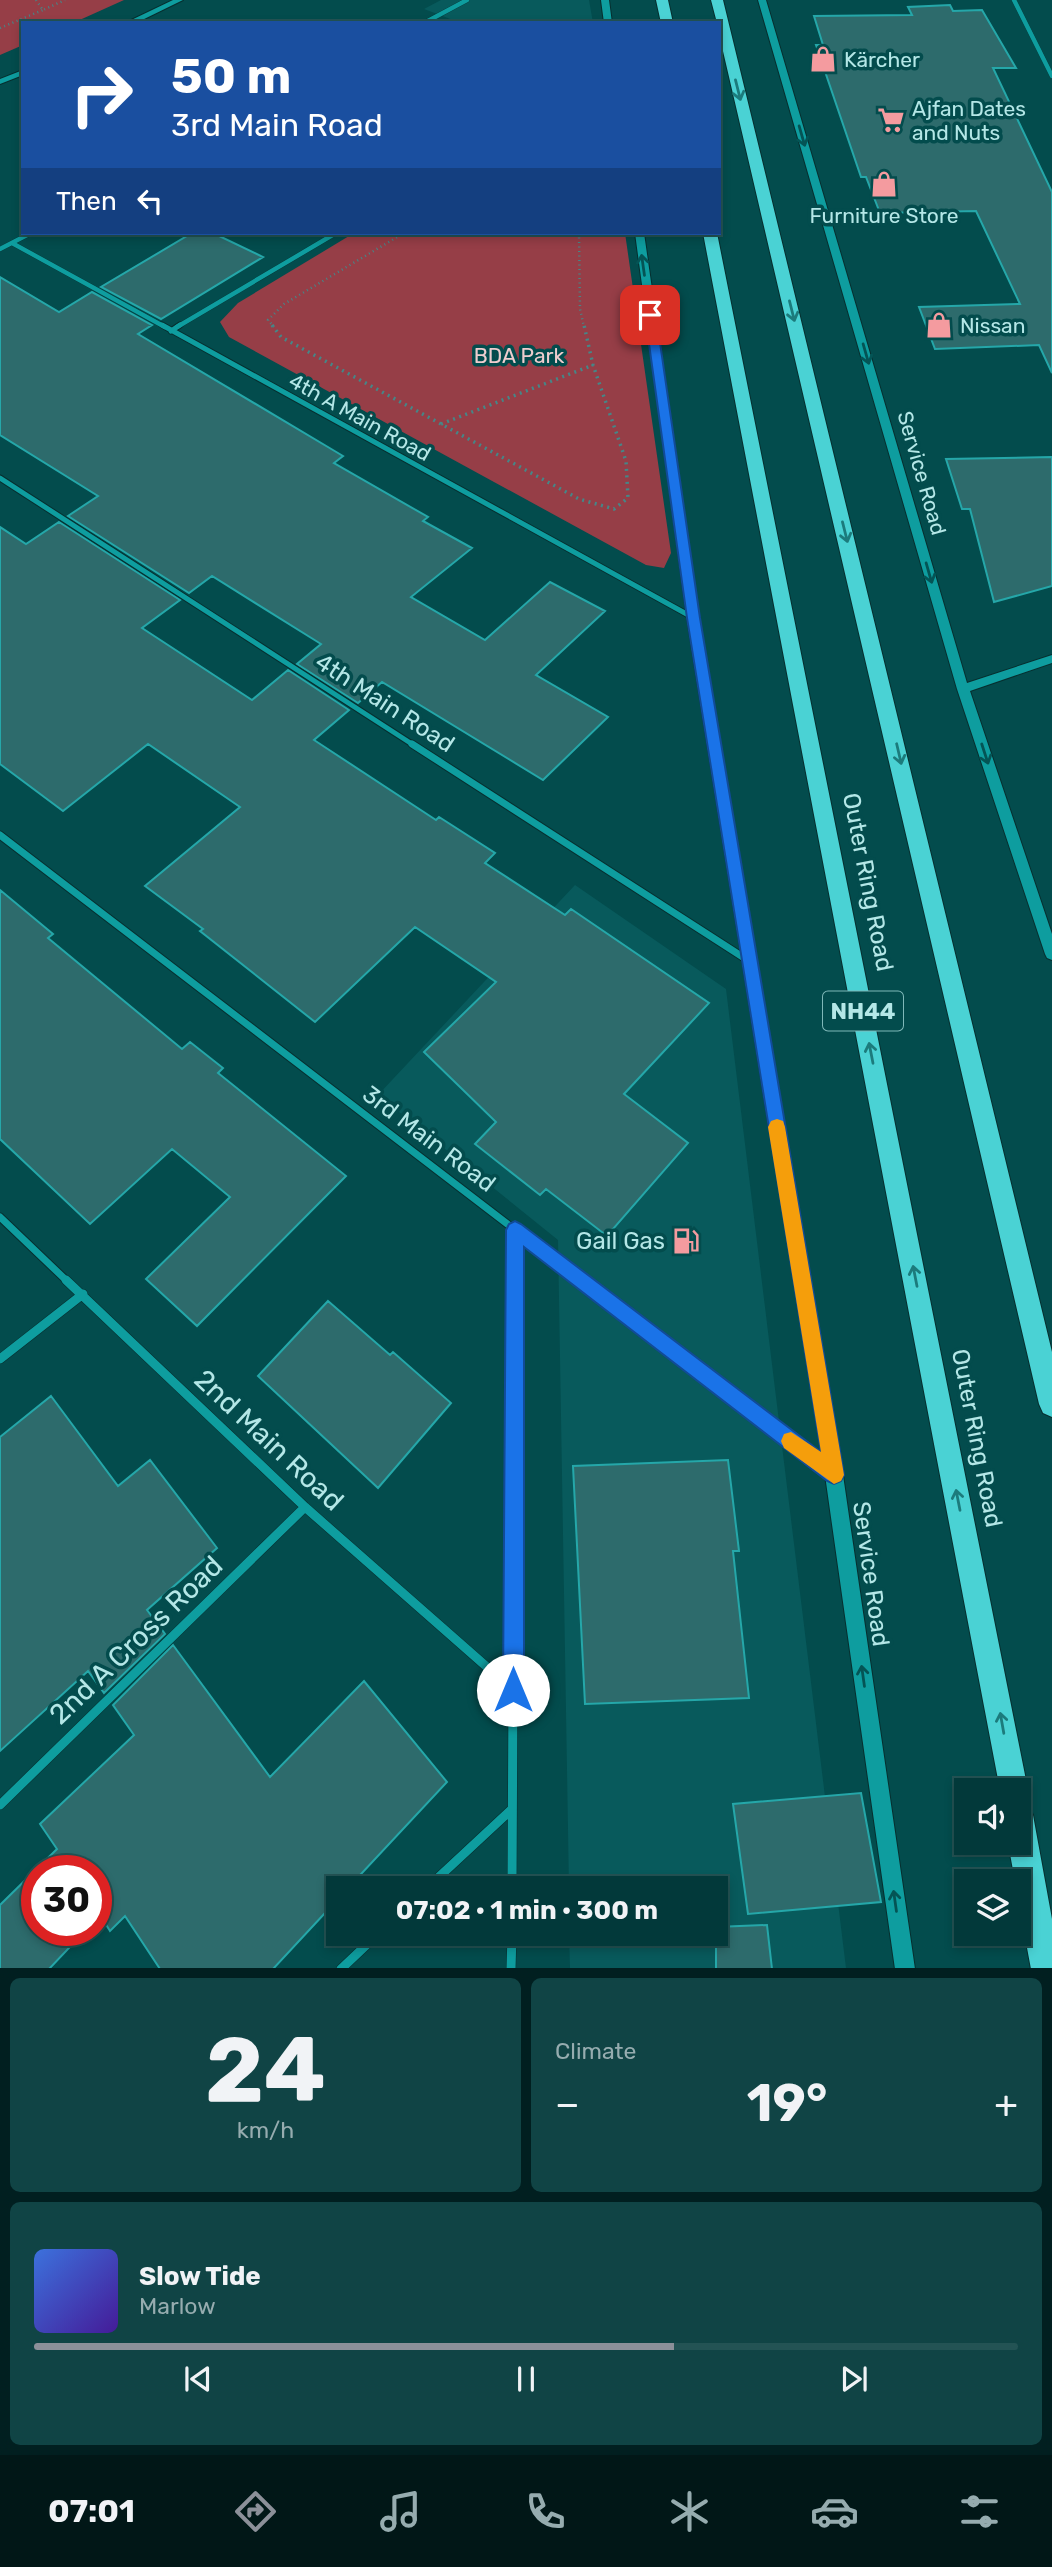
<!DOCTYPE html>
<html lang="en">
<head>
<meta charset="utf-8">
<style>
  :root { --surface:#02393a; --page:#104445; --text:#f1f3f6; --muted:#96acaf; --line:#235354; --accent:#8c9099 }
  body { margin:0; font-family:Rubik,sans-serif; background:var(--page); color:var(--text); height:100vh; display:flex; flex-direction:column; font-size:26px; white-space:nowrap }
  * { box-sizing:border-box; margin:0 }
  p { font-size:23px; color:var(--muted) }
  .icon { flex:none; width:38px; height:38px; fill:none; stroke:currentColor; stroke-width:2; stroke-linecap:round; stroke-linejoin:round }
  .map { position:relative; height:1968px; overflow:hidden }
  .details { display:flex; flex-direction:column; gap:10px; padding:10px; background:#011f20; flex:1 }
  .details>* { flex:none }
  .guide { position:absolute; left:21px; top:21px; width:700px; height:214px; border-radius:0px; box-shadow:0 4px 10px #0003,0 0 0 2px var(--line); background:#1a4fa0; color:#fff; overflow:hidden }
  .controls { position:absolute; left:954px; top:1778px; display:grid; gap:14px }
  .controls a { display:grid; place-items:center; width:77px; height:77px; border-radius:0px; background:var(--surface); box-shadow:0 4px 10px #0003,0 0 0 2px var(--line); font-size:35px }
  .speed { position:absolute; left:21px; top:1855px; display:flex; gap:14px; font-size:35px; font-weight:700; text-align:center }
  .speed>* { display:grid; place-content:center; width:91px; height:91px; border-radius:50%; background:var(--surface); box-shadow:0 4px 10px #0003,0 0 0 2px var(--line); line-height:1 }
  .speed .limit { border:10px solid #d22; background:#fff; color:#111 }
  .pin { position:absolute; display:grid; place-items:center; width:60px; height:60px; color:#fff; margin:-30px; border-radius:14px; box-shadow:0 4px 10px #0006 }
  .me { position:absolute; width:77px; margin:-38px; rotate:0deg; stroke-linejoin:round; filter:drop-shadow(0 0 5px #0008) }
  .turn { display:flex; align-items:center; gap:24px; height:147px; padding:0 35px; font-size:32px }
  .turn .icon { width:91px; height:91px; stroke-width:2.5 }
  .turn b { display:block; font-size:49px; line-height:60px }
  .then { display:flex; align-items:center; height:66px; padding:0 35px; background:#0003; gap:14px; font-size:26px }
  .big { font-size:52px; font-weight:700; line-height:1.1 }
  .details .widget { flex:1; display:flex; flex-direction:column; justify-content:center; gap:10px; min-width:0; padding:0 24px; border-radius:10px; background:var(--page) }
  .details .dial { align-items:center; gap:0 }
  .dial b { font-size:91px; line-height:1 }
  .song { display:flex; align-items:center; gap:21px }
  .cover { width:84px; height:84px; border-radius:10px; background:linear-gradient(135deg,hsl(220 70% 55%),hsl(260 70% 35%)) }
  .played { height:7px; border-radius:4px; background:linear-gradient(90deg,var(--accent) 65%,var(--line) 65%) }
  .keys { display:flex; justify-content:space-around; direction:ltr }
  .heat { display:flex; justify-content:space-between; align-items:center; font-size:38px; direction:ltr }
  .details .tiles { flex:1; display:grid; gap:10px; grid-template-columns:1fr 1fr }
  .widget:last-child { grid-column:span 2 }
  .trip { position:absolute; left:326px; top:1876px; width:402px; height:70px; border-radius:0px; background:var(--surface); box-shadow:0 4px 10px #0003,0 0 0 2px var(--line); font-weight:700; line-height:70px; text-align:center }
  .menu { display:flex; height:112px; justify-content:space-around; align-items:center; background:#011717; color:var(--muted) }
  .menu .icon { width:49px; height:49px }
  .menu .active { color:var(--accent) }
  .menu b { font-size:32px; color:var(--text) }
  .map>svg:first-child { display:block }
  .built { fill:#085a5c }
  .green { fill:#963e47 }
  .building { fill:#2d6b6c; stroke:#25a7a9; stroke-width:2 }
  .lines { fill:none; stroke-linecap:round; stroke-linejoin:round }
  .street-far3-casing { stroke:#072f2f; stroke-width:5 }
  .street-far2-casing { stroke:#072f2f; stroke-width:7 }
  .street-far1-casing { stroke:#072f2f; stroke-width:9 }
  .street-casing { stroke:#072f2f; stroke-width:10 }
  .secondary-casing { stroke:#072f2f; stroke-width:2 }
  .highway-casing { stroke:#072f2f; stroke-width:2 }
  .path-far1 { stroke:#468687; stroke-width:2.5; stroke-dasharray:1 3.5; stroke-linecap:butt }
  .path { stroke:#468687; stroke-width:3.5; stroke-dasharray:2 4.5; stroke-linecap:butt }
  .street-far3 { stroke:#0e9d9f; stroke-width:4.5 }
  .street-far2 { stroke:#0e9d9f; stroke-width:5 }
  .street-far1 { stroke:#0e9d9f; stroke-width:7 }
  .street { stroke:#0e9d9f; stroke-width:9 }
  .secondary { fill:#0e9d9f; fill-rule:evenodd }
  .highway { fill:#4ad2d4; fill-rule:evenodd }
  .oneway { stroke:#1c7b7c }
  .oneway2 { stroke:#045455 }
  .route { fill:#1a73e8; stroke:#114b97; stroke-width:2 }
  .slow { fill:#f59e0b }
  .labels { text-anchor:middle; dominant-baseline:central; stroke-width:7; stroke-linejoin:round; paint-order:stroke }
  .far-poi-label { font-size:21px; fill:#b4e7e7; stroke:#034c4d; text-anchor:start }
  .far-park-label { font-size:21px; fill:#eecdce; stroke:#034c4d }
  .far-street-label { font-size:21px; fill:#b4e7e7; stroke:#034c4d }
  .shield { fill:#034c4d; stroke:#7fb8b9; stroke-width:2 }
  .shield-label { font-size:23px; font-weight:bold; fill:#b4e7e7 }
  .street-label { font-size:24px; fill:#b4e7e7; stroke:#034c4d }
  .poi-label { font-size:24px; fill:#b4e7e7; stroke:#034c4d; text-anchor:end }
  .near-street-label { font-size:28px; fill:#b4e7e7; stroke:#034c4d }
</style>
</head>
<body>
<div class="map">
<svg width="1052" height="1969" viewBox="0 0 1052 1969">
  <rect width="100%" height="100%" fill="#034c4d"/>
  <path class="built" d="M 441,0 L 589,0 L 593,23 L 461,23 L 424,9 Z
    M 575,885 L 726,989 L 846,1968 L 570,1968 L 569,1934 L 716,1934 L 716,1888 L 569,1888 L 558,1240 L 378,1095 Z"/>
  <path class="green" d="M 0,0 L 124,0 L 73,23 L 23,23 L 23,45 L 0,55 Z
    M 354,233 L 625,233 L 671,553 L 664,568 L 646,565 L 229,337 L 220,322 L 238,303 Z"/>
  <path class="building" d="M 950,5 L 953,11 L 982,10 L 1016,68 L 993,68 L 1052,192 L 1052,373 L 1039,345 L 935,349 L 919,307 L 1020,304 L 976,211 L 880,213 L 866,177 L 861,177 L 816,45 L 823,45 L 814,16 L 912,15 L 908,7 Z
    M 192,233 L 213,233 L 263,257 L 161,319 L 101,287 Z
    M 0,277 L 59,312 L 92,292 L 152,325 L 138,334 L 343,456 L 334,463 L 428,517 L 423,521 L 472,548 L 411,597 L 485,640 L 550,582 L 605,611 L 536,675 L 608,717 L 543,780 L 382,682 L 358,703 L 297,664 L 321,644 L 212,576 L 189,593 L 68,516 L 98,496 L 0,435 Z
    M 1052,457 L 1052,586 L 994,602 L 970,509 L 962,509 L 946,459 Z
    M 59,522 L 180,600 L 142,628 L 252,700 L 288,670 L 349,710 L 314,740 L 436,820 L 439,817 L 495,853 L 485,863 L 565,915 L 571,909 L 709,1003 L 624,1094 L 688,1143 L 607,1236 L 546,1189 L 540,1195 L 475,1144 L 496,1122 L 424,1052 L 496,982 L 415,927 L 315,1022 L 200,931 L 203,929 L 145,886 L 240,807 L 148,744 L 63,811 L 0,764 L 0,527 L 26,544 Z
    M 0,890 L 53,934 L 48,938 L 182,1049 L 190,1042 L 223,1068 L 218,1073 L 346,1176 L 197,1326 L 146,1279 L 230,1197 L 172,1149 L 90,1224 L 0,1139 Z
    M 328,1301 L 390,1355 L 393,1352 L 451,1403 L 378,1488 L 258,1376 Z
    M 51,1396 L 118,1486 L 150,1460 L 217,1548 L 147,1610 L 165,1634 L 104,1693 L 88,1671 L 0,1751 L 0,1437 Z
    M 728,1460 L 739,1551 L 733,1551 L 749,1698 L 585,1704 L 573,1466 Z
    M 173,1645 L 270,1777 L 364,1681 L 447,1782 L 348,1888 L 338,1888 L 338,1899 L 273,1969 L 160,1969 L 125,1916 L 110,1931 L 100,1915 L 96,1920 L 96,1871 L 37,1871 L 37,1930 L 86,1930 L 49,1969 L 0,1969 L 0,1905 L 57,1849 L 40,1824 L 134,1735 L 113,1705 Z
    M 861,1793 L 881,1902 L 748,1914 L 733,1804 Z
    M 767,1925 L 772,1969 L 716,1969 L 716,1927 Z"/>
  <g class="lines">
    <g class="street-far3-casing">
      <path id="street-far3" d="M 1014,0 L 1052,76
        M 424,23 L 467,0
        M 12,243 L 165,327
        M 0,249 L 31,233
        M 177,327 L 336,233"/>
    </g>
    <g class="street-far2-casing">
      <path id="street-far2" d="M 162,325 L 692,617
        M 171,331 L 180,325
        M 0,478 L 415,746"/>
    </g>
    <g class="street-far1-casing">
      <path id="street-far1" d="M 412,744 L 749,961
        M 0,835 L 583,1282
        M 0,1217 L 68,1282
        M 515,1282 L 515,1230"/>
    </g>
    <g class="street-casing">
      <path id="street" d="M 66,1280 L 305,1507 L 513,1690
        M 581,1280 L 831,1472
        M 0,1359 L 83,1294
        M 0,1805 L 305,1507
        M 427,1888 L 512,1809
        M 512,1888 L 515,1280
        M 341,1969 L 378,1934
        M 511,1969 L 512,1934"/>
    </g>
    <g class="secondary-casing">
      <path id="secondary" d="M 173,0 L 183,0 L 136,23 L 125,23 Z
        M 601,0 L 609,0 L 612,23 L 604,23 Z
        M 758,0 L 766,0 L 967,683 L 1052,655 L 1052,663 L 970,691 L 1052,934 L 1052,960 L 1047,958 L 1045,954 L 957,689 Z
        M 23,70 L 23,75 L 0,84 L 0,79 Z
        M 635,233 L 644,233 L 699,618 L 843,1475 L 915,1969 L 895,1969 L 825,1475 L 687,618 Z"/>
    </g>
    <g class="highway-casing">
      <path id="highway" d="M 656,0 L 668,0 L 673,23 L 661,23 Z
        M 711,0 L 723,0 L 1052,1352 L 1052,1417 L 1043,1413 L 1039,1404 L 719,34 L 719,23 L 717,23 Z
        M 703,233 L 717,233 L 1028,1790 L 1021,1802 L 1028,1805 L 1033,1815 L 1052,1919 L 1052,1969 L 1031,1969 L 1018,1900 L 1018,1881 L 1015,1881 L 1008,1843 L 1018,1843 L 1018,1790 L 1000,1790 Z"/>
    </g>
    <path class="path-far1" d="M 36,0 L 43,10 L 65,0
      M 0,28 L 43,10
      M 579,233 L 580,309 L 584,327
      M 274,327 L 268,320 L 284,304 L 404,233"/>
    <path class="path" d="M 272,325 L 281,337 L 579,499 L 614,509 L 628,498 L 626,461 L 593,365 L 584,325
      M 441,424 L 593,365"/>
    <use href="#street-far3" class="street-far3"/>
    <use href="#street-far2" class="street-far2"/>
    <use href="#street-far1" class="street-far1"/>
    <use href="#street" class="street"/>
    <use href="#secondary" class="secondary"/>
    <use href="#highway" class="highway"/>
  </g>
  <defs><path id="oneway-shaft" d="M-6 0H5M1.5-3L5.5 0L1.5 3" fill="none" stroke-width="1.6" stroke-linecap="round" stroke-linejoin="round" transform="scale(1.75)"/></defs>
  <g class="oneway">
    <use href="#oneway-shaft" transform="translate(738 90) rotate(76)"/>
    <use href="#oneway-shaft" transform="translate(792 311) rotate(76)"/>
    <use href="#oneway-shaft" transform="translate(845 532) rotate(76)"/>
    <use href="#oneway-shaft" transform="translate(899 754) rotate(77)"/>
    <use href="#oneway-shaft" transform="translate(871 1053) rotate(-101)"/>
    <use href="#oneway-shaft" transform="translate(915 1276) rotate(-101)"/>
    <use href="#oneway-shaft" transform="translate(958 1500) rotate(-101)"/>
    <use href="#oneway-shaft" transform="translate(1002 1723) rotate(-100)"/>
  </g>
  <g class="oneway2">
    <use href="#oneway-shaft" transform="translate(802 136) rotate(74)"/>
    <use href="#oneway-shaft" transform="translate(643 265) rotate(-98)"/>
    <use href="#oneway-shaft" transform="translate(866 354) rotate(74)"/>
    <use href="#oneway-shaft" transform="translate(929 573) rotate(74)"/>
    <use href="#oneway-shaft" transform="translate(985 754) rotate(72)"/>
    <use href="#oneway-shaft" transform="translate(863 1676) rotate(-98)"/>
    <use href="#oneway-shaft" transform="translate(895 1901) rotate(-98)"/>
  </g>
  <path class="route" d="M 650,312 L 656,315 L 700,618 L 844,1475 L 841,1481 L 834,1484 L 827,1481 L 524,1247 L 524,1690 L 521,1697 L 513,1701 L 506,1697 L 503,1690 L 506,1230 L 509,1224 L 515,1221 L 521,1224 L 821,1452 L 687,618 L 645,315 Z"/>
  <path class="slow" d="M 777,1119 L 783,1121 L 785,1127 L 844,1475 L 841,1481 L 834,1484 L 784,1448 L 781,1441 L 784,1434 L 791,1432 L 821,1452 L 768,1127 L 771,1121 Z"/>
  <defs>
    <g id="shop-bare" transform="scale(2.1)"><path d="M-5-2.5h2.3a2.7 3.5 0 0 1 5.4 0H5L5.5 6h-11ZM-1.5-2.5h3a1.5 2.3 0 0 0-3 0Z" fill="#f49b9f" stroke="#034c4d" stroke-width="2.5" paint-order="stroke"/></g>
    <g id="supermarket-bare" transform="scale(2.1)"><path d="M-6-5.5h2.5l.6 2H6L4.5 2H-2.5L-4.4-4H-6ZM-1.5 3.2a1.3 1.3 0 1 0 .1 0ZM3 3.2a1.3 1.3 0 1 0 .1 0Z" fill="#f49b9f" stroke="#034c4d" stroke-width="2.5" paint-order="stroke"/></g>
    <g id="fuel-bare" transform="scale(2.1)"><path d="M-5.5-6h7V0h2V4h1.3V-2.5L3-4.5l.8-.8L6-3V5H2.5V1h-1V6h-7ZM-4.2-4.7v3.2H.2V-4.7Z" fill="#f49b9f" stroke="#034c4d" stroke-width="2.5" paint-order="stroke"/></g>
  </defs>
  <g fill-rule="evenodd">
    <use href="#shop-bare" x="823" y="59"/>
    <use href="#supermarket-bare" x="891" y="120"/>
    <use href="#shop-bare" x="884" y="184"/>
    <use href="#shop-bare" x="939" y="325"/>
    <use href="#fuel-bare" x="686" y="1241"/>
  </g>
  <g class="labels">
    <g class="far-poi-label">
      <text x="844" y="59">Kärcher</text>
      <text x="912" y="108">Ajfan Dates<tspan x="912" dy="24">and Nuts</tspan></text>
      <text x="884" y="215" text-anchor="middle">Furniture Store</text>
      <text x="960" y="325">Nissan</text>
    </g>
    <g class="far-park-label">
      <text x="519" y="355">BDA Park</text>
    </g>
    <g class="far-street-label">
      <text transform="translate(360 417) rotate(29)">4th A Main Road</text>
      <text transform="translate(922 473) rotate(74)">Service Road</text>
    </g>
    <rect class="shield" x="823" y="991.5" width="80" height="39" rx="5"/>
    <g class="shield-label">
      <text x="863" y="1011">NH44</text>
    </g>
    <g class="street-label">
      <text transform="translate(385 703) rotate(33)">4th Main Road</text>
      <text transform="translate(868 882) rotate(79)">Outer Ring Road</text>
      <text transform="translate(429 1139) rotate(37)">3rd Main Road</text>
      <text transform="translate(977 1438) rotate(79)">Outer Ring Road</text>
      <text transform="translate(871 1574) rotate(82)">Service Road</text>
    </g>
    <g class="poi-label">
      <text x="665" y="1241">Gail Gas</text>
    </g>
    <g class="near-street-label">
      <text transform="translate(269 1440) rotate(43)">2nd Main Road</text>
      <text transform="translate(136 1640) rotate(-44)">2nd A Cross Road</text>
    </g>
  </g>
</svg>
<div class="controls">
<a><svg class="icon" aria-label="sound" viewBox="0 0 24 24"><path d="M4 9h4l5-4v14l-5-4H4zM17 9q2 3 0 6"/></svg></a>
<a><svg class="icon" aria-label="layers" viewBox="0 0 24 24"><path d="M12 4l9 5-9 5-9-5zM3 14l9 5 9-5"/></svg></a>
</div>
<div class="speed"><div class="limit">30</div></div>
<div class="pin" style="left:650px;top:315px;background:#d93025"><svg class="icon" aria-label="arrive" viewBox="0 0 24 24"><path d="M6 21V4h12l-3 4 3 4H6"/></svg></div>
<svg class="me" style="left:513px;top:1690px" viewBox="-20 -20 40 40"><circle r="19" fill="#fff"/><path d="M0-13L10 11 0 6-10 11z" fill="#1a73e8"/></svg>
<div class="trip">07:02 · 1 min · 300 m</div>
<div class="guide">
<div class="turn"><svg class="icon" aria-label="right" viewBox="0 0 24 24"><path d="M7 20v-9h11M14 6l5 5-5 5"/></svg><div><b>50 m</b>3rd Main Road</div></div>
<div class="then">Then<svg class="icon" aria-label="left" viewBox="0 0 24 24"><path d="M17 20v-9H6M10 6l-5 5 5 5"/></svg></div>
</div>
</div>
<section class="details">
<div class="tiles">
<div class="widget dial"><b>24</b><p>km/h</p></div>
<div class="widget"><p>Climate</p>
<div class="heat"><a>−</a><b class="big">19°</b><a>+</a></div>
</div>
<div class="widget">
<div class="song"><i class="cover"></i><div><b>Slow Tide</b><p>Marlow</p></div></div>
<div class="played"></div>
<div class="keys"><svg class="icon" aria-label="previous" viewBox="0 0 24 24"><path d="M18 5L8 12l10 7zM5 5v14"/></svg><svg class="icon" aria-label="pause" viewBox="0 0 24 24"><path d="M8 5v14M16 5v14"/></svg><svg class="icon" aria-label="next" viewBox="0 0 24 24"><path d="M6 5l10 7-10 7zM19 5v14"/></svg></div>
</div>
</div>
</section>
<nav class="menu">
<b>07:01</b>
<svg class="icon active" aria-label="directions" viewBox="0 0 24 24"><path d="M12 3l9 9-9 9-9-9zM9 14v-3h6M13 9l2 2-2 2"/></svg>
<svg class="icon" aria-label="music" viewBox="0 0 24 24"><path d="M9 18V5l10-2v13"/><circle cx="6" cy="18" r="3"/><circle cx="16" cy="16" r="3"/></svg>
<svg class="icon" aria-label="phone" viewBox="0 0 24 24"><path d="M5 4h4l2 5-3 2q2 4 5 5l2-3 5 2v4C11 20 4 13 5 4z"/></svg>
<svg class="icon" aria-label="climate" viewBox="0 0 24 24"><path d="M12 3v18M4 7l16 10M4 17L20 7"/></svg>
<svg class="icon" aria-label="car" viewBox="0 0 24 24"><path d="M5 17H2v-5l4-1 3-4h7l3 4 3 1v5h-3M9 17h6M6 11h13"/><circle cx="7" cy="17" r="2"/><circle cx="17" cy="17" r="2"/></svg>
<svg class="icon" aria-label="filters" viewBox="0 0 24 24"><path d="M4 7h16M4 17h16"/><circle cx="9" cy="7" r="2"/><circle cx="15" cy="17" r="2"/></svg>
</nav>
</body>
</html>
